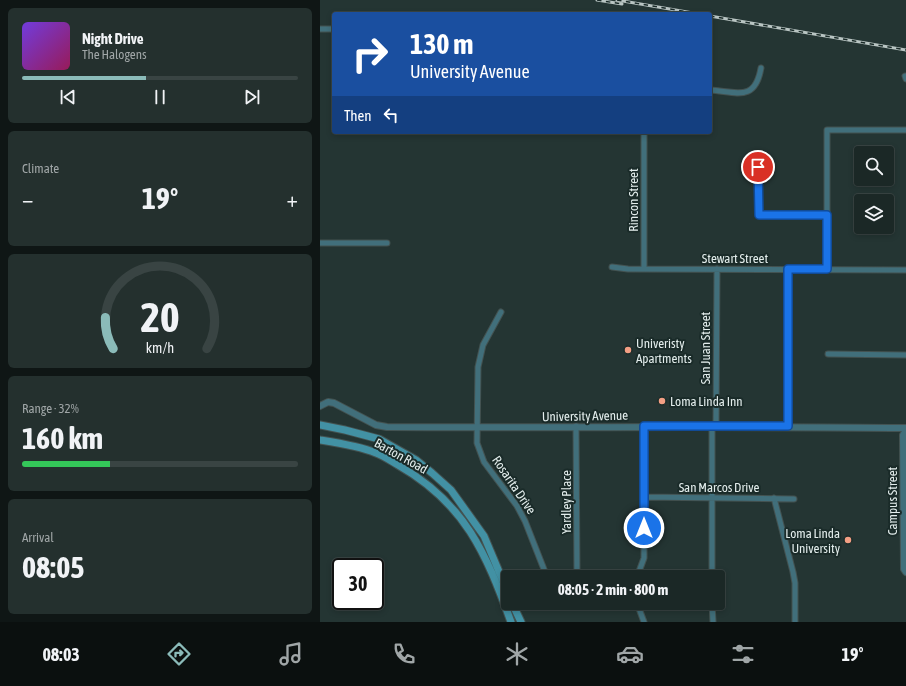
<!DOCTYPE html>
<html lang="en">
<head>
<meta charset="utf-8">
<style>
  :root { --surface:#1b2826; --page:#24302e; --text:#f1f3f6; --muted:#a0a6a7; --line:#394443; --accent:#8bbbb9 }
  body { margin:0; font-family:"Asap Condensed",sans-serif; background:var(--page); color:var(--text); height:100vh; display:flex; flex-direction:column; font-size:15px; white-space:nowrap }
  * { box-sizing:border-box; margin:0 }
  p { font-size:13px; color:var(--muted) }
  .icon { flex:none; width:22px; height:22px; fill:none; stroke:currentColor; stroke-width:2; stroke-linecap:round; stroke-linejoin:round }
  .map { position:relative; flex:1; overflow:hidden }
  .side { display:flex; flex-direction:column; gap:8px; padding:8px; background:#0f1615; width:320px }
  .side>* { flex:none }
  .banner { position:absolute; left:12px; top:12px; width:380px; height:122px; border-radius:4px; box-shadow:0 2px 6px #0003,0 0 0 1px var(--line); background:#1a4fa0; color:#fff; overflow:hidden }
  .tools { position:absolute; left:534px; top:146px; display:grid; gap:8px }
  .tools a { display:grid; place-items:center; width:40px; height:40px; border-radius:4px; background:var(--surface); box-shadow:0 2px 6px #0003,0 0 0 1px var(--line); font-size:20px }
  .speed { position:absolute; left:12px; top:558px; display:flex; gap:8px; font-size:20px; font-weight:700; text-align:center }
  .speed>* { display:grid; place-content:center; width:52px; height:52px; border-radius:50%; background:var(--surface); box-shadow:0 2px 6px #0003,0 0 0 1px var(--line); line-height:1 }
  .speed .limit { border:2px solid #111; border-radius:6px; background:#fff; color:#111 }
  .pin { position:absolute; display:grid; place-items:center; width:34px; height:34px; color:#fff; margin:-17px; border:2px solid #fff; border-radius:50%; box-shadow:0 1px 4px #0007 }
  .me { position:absolute; width:44px; margin:-22px; rotate:0deg; stroke-linejoin:round; filter:drop-shadow(0 0 3px #0008) }
  .turn { display:flex; align-items:center; gap:14px; height:84px; padding:0 12px; font-size:18px }
  .turn .icon { width:52px; height:52px; stroke-width:2.5 }
  .turn b { display:block; font-size:28px; line-height:34px }
  .then { display:flex; align-items:center; height:38px; padding:0 12px; background:#0003; gap:8px; font-size:15px }
  .big { font-size:30px; font-weight:700; line-height:1.1 }
  .side .widget { flex:1; display:flex; flex-direction:column; justify-content:center; gap:6px; min-width:0; padding:0 14px; border-radius:6px; background:var(--page) }
  .side .dial { align-items:center; gap:0 }
  .dial svg { height:104px; overflow:visible; fill:none; stroke:var(--line); stroke-width:7; stroke-linecap:round; text-anchor:middle }
  .dial text { fill:var(--text); stroke:none }
  .song { display:flex; align-items:center; gap:12px }
  .cover { width:48px; height:48px; border-radius:6px; background:linear-gradient(135deg,hsl(260 70% 55%),hsl(330 70% 35%)) }
  .played { height:4px; border-radius:2px; background:linear-gradient(90deg,var(--accent) 45%,var(--line) 45%) }
  .keys { display:flex; justify-content:space-around; direction:ltr }
  .heat { display:flex; justify-content:space-between; align-items:center; font-size:22px; direction:ltr }
  .charge { height:6px; border-radius:3px; background:linear-gradient(90deg,#34c759 32%,var(--line) 0) }
  .trip { position:absolute; left:181px; top:570px; width:224px; height:40px; border-radius:4px; background:var(--surface); box-shadow:0 2px 6px #0003,0 0 0 1px var(--line); font-weight:700; line-height:40px; text-align:center }
  .tab-bar { display:flex; height:64px; justify-content:space-around; align-items:center; background:#0b100f; color:var(--muted) }
  .tab-bar .icon { width:28px; height:28px }
  .tab-bar .current { color:var(--accent) }
  .tab-bar b { font-size:18px; color:var(--text) }
  main { display:flex; flex:1; min-height:0 }
  .map>svg:first-child { display:block }
  .lines { fill:none; stroke-linecap:round; stroke-linejoin:round }
  .minor-casing { stroke:#435251; stroke-width:7 }
  .tertiary-casing { stroke:#435251; stroke-width:8 }
  .secondary-casing { stroke:#435251; stroke-width:9 }
  .minor { stroke:#416f7b; stroke-width:5 }
  .tertiary { stroke:#416f7b; stroke-width:6 }
  .secondary { stroke:#4291a4; stroke-width:7 }
  .rail-casing { stroke:#b9c5c3; stroke-width:3 }
  .rail { stroke:#1a2b29; stroke-width:1.5; stroke-dasharray:4.5; stroke-linecap:butt }
  .route-casing { stroke:#114b97; stroke-width:10 }
  .route { stroke:#1a73e8; stroke-width:7 }
  .poi-dot { fill:#f39f84; stroke:#1a2b29; stroke-width:1.5 }
  .labels { text-anchor:middle; dominant-baseline:central; stroke-width:4; stroke-linejoin:round; paint-order:stroke }
  .street-label { font-size:13px; fill:#e3edec; stroke:#1a2b29 }
  .poi-label { font-size:13px; fill:#e3edec; stroke:#1a2b29; text-anchor:start }
</style>
</head>
<body>
<main>
<section class="side">
<div class="widget">
<div class="song"><i class="cover"></i><div><b>Night Drive</b><p>The Halogens</p></div></div>
<div class="played"></div>
<div class="keys"><svg class="icon" aria-label="previous" viewBox="0 0 24 24"><path d="M18 5L8 12l10 7zM5 5v14"/></svg><svg class="icon" aria-label="pause" viewBox="0 0 24 24"><path d="M8 5v14M16 5v14"/></svg><svg class="icon" aria-label="next" viewBox="0 0 24 24"><path d="M6 5l10 7-10 7zM19 5v14"/></svg></div>
</div>
<div class="widget"><p>Climate</p>
<div class="heat"><a>−</a><b class="big">19°</b><a>+</a></div>
</div>
<div class="widget dial"><svg viewBox="0 0 100 80">
<path d="M14 69A42 42 0 1 1 86 69"/>
<path d="M14 69A42 42 0 0 1 8 45" stroke="#8bbbb9"/>
<text x="50" y="56" font-size="32" font-weight="700">20</text>
<text x="50" y="72" font-size="11">km/h</text>
</svg></div>
<div class="widget"><p>Range · 32%</p><b class="big">160 km</b><div class="charge"></div></div>
<div class="widget"><p>Arrival</p><b class="big">08:05</b></div>
</section>
<div class="map">
<svg width="586" height="622" viewBox="0 0 586 622">
  <rect width="100%" height="100%" fill="#243533"/>
  <g class="lines">
    <g class="minor-casing">
      <path id="minor" d="M 0,29 L 14,29
        M 585,76 L 586,79
        M 390,90 C 417,92 435,102 441,68
        M 324,132 L 324,269
        M 438,167 L 439,215 L 507,215
        M 0,243 L 67,243
        M 292,267 L 308,269 L 586,270
        M 507,269 L 507,130 L 586,130
        M 181,312 L 163,345 L 158,367 L 157,443 L 164,462 L 197,506 L 205,521 L 227,577
        M 508,354 L 586,355
        M 256,426 L 257,577
        M 468,426 L 468,269
        M 392,427 L 392,577
        M 396,427 L 397,269
        M 324,497 L 474,499
        M 454,498 L 473,572 L 475,583 L 475,622
        M 317,577 L 324,558 L 324,426
        M 317,603 L 324,622
        M 392,603 L 393,622"/>
    </g>
    <g class="tertiary-casing">
      <path id="tertiary" d="M 0,406 L 8,402 L 14,403 L 56,425 L 67,427 C 240,428 413,426 586,428
        M 586,430 L 583,435 L 584,569 L 586,572"/>
    </g>
    <g class="secondary-casing">
      <path id="secondary" d="M 0,425 L 25,430 L 59,439 L 96,460 L 112,473 L 131,490 L 164,536 L 188,593
        M 0,440 C 19,443 39,446 56,453 C 64,456 71,461 78,465 C 145,503 166,553 191,622
        M 192,603 L 201,622"/>
    </g>
    <use href="#minor" class="minor"/>
    <use href="#tertiary" class="tertiary"/>
    <use href="#secondary" class="secondary"/>
    <g class="rail-casing">
      <path id="rail" d="M 277,0 L 302,4
        M 297,0 L 379,14
        M 390,16 L 586,50"/>
    </g>
    <use href="#rail" class="rail"/>
  </g>
  <g class="lines">
    <g class="route-casing">
      <path id="route" d="M 324,528 L 324,426 L 468,426 L 468,269 L 507,269 L 507,215 L 439,215 L 438,167"/>
    </g>
    <use href="#route" class="route"/>
  </g>
  <g class="poi-dot">
    <circle cx="308" cy="350" r="4"/>
    <circle cx="342" cy="401" r="4"/>
    <circle cx="528" cy="540" r="4"/>
  </g>
  <g class="labels">
    <g class="street-label">
      <text transform="translate(313 200) rotate(-90)">Rincon Street</text>
      <text x="415" y="258">Stewart Street</text>
      <text transform="translate(385 348) rotate(-90)">San Juan Street</text>
      <text transform="translate(265 416) rotate(-1)">University Avenue</text>
      <text transform="translate(81 456) rotate(29)">Barton Road</text>
      <text transform="translate(194 485) rotate(56)">Rosarita Drive</text>
      <text x="399" y="487">San Marcos Drive</text>
      <text transform="translate(572 501) rotate(-90)">Campus Street</text>
      <text transform="translate(246 502) rotate(-90)">Yardley Place</text>
    </g>
    <g class="poi-label">
      <text x="316" y="343">Univeristy<tspan x="316" dy="15">Apartments</tspan></text>
      <text x="350" y="401">Loma Linda Inn</text>
      <text x="520" y="533" text-anchor="end">Loma Linda<tspan x="520" dy="15">University</tspan></text>
    </g>
  </g>
</svg>
<div class="tools">
<a><svg class="icon" aria-label="search" viewBox="0 0 24 24"><circle cx="10" cy="10" r="6"/><path d="M15 15l6 6"/></svg></a>
<a><svg class="icon" aria-label="layers" viewBox="0 0 24 24"><path d="M12 4l9 5-9 5-9-5zM3 14l9 5 9-5"/></svg></a>
</div>
<div class="speed"><div class="limit">30</div></div>
<div class="pin" style="left:438px;top:167px;background:#d93025"><svg class="icon" aria-label="arrive" viewBox="0 0 24 24"><path d="M6 21V4h12l-3 4 3 4H6"/></svg></div>
<svg class="me" style="left:324px;top:528px" viewBox="-20 -20 40 40"><circle r="17" fill="#1a73e8" stroke="#fff" stroke-width="3"/><path d="M0-11L8 9 0 5-8 9z" fill="#fff"/></svg>
<div class="trip">08:05 · 2 min · 800 m</div>
<div class="banner">
<div class="turn"><svg class="icon" aria-label="right" viewBox="0 0 24 24"><path d="M7 20v-9h11M14 6l5 5-5 5"/></svg><div><b>130 m</b>University Avenue</div></div>
<div class="then">Then<svg class="icon" aria-label="left" viewBox="0 0 24 24"><path d="M17 20v-9H6M10 6l-5 5 5 5"/></svg></div>
</div>
</div>
</main>
<nav class="tab-bar">
<b>08:03</b>
<svg class="icon current" aria-label="directions" viewBox="0 0 24 24"><path d="M12 3l9 9-9 9-9-9zM9 14v-3h6M13 9l2 2-2 2"/></svg>
<svg class="icon" aria-label="music" viewBox="0 0 24 24"><path d="M9 18V5l10-2v13"/><circle cx="6" cy="18" r="3"/><circle cx="16" cy="16" r="3"/></svg>
<svg class="icon" aria-label="phone" viewBox="0 0 24 24"><path d="M5 4h4l2 5-3 2q2 4 5 5l2-3 5 2v4C11 20 4 13 5 4z"/></svg>
<svg class="icon" aria-label="climate" viewBox="0 0 24 24"><path d="M12 3v18M4 7l16 10M4 17L20 7"/></svg>
<svg class="icon" aria-label="car" viewBox="0 0 24 24"><path d="M5 17H2v-5l4-1 3-4h7l3 4 3 1v5h-3M9 17h6M6 11h13"/><circle cx="7" cy="17" r="2"/><circle cx="17" cy="17" r="2"/></svg>
<svg class="icon" aria-label="filters" viewBox="0 0 24 24"><path d="M4 7h16M4 17h16"/><circle cx="9" cy="7" r="2"/><circle cx="15" cy="17" r="2"/></svg>
<b>19°</b>
</nav>
</body>
</html>
